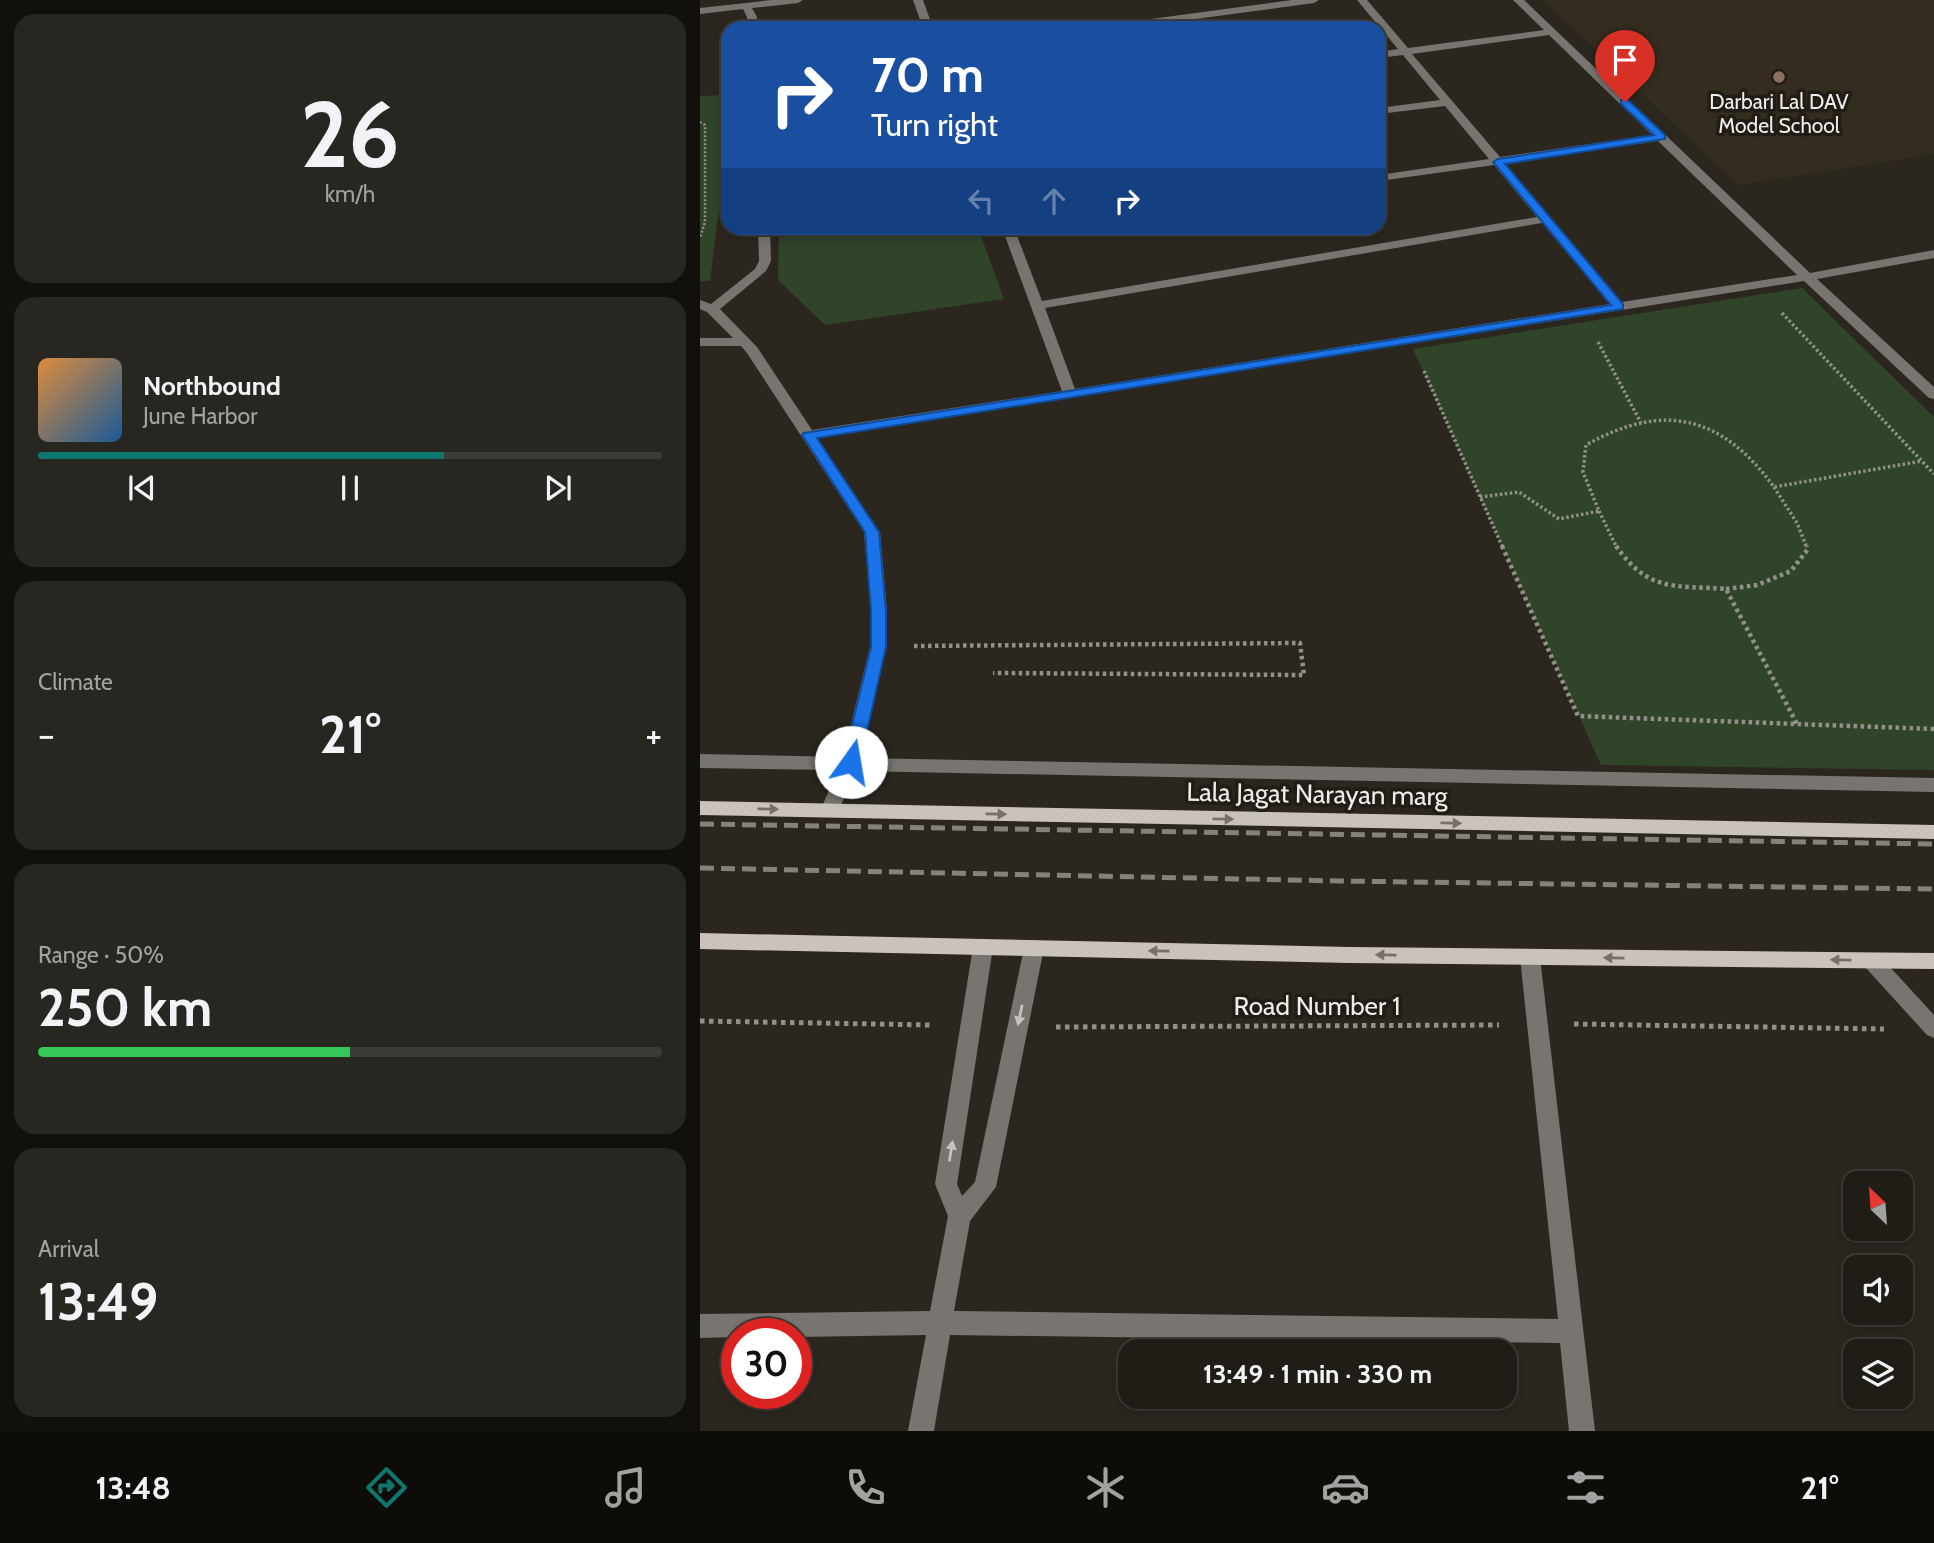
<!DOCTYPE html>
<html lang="en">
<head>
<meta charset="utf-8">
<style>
  :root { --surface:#201d17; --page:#282620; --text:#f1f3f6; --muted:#a2a2a1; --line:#3d3b36; --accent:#0f766e }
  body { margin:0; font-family:Cabin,sans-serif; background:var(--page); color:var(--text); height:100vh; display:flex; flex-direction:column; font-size:26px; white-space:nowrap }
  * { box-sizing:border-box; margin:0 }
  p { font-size:23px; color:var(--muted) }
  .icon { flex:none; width:38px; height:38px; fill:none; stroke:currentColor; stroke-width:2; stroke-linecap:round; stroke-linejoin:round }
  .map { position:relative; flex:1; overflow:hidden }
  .side { display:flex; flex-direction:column; gap:14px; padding:14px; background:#12100d; width:700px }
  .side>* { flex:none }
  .guide { position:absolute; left:21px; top:21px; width:665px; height:214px; border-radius:21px; box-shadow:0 4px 10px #0003,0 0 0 2px var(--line); background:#1a4fa0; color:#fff; overflow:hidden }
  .needle { width:46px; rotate:335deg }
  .fabs { position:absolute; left:1143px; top:1171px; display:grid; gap:14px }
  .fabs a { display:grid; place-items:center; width:70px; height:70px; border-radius:14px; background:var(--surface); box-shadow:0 4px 10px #0003,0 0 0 2px var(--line); font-size:35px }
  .speed { position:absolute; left:21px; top:1318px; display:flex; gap:14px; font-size:35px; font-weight:700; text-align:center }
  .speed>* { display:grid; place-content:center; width:91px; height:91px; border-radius:50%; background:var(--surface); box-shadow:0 4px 10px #0003,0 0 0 2px var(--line); line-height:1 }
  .speed .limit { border:10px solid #d22; background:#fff; color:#111 }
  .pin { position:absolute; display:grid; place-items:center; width:60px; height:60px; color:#fff; margin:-72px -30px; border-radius:50% 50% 50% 0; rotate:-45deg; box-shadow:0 0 7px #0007 }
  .pin .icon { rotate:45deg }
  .me { position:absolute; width:77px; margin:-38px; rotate:13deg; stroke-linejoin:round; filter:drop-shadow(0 0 5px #0008) }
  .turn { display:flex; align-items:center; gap:24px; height:147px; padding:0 35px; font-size:32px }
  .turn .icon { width:91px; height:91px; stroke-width:2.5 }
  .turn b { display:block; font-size:49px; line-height:60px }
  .lanes { display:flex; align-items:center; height:66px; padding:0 35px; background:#0003; justify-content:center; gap:35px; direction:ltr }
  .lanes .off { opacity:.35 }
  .big { font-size:52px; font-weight:700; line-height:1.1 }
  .side .card { flex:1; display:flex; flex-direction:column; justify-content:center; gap:10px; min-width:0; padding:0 24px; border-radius:21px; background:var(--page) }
  .side .dial { align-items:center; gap:0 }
  .dial b { font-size:91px; line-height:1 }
  .song { display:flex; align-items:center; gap:21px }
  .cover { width:84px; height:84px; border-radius:10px; background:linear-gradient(135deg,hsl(30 70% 55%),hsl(210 70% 35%)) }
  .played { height:7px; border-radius:4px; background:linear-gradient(90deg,var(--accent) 65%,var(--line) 65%) }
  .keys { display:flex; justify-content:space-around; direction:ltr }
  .heat { display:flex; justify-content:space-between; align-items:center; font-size:38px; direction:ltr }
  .charge { height:10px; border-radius:5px; background:linear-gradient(90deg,#34c759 50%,var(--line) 0) }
  .trip { position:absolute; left:418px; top:1339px; width:399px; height:70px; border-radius:21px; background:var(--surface); box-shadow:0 4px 10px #0003,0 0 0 2px var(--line); font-weight:700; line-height:70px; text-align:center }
  .menu { display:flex; height:112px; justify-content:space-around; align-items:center; background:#0d0c09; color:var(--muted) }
  .menu .icon { width:49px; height:49px }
  .menu .on { color:var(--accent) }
  .menu b { font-size:32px; color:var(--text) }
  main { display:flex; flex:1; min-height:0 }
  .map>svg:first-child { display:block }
  .built { fill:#342d1f }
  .green { fill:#30442a }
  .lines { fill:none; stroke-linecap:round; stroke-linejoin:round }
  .path-far3 { stroke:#929089; stroke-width:2.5; stroke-dasharray:2 2; stroke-linecap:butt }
  .path-far2 { stroke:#929089; stroke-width:3.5; stroke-dasharray:2.5 2.5; stroke-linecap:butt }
  .path-far1 { stroke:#929089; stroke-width:4.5; stroke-dasharray:3.5 3.5; stroke-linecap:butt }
  .path { stroke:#929089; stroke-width:5; stroke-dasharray:4.5 4.5; stroke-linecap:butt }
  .minor { fill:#787571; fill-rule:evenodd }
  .major { fill:#c9c3bb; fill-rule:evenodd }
  .rail { stroke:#85827b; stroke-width:5; stroke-dasharray:14 7; stroke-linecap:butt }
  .oneway { fill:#757068 }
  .oneway2 { fill:#c5c3be }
  .route { fill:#1a73e8; stroke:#114b97; stroke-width:2 }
  .education-dot { fill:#8d6e63; stroke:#211d16; stroke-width:2.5 }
  .labels { text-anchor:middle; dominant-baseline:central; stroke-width:7; stroke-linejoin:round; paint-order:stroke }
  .far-poi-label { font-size:21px; fill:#efede7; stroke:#211d16 }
  .street-label { font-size:26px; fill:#efede7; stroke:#211d16 }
</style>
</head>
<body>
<main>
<section class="side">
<div class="card dial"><b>26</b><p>km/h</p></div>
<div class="card">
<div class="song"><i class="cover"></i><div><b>Northbound</b><p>June Harbor</p></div></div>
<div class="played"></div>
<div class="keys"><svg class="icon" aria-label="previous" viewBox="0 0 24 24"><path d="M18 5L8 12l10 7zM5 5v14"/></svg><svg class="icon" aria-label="pause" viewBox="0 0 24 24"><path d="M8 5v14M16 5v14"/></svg><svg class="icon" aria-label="next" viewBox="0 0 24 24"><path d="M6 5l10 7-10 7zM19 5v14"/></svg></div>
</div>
<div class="card"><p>Climate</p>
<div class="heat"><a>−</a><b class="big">21°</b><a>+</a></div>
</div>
<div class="card"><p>Range · 50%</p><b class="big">250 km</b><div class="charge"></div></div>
<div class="card"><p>Arrival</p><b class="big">13:49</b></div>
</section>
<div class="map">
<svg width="1234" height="1431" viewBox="0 0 1234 1431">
  <rect width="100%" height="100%" fill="#2b271f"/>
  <path class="built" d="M 843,0 L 1234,0 L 1234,154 L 1038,185 Z"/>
  <path class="green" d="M 28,95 L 28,136 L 10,281 L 0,281 L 0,96 Z
    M 79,228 L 278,228 L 304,299 L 125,325 L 78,280 Z
    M 1102,288 L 1234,417 L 1234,770 L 901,765 L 713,349 Z"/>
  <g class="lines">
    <path class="path-far3" d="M 0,122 L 5,125 L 5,222 L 0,238"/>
    <path class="path-far2" d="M 1082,313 L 1234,474
      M 898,342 L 941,423
      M 724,371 L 803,548
      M 1074,487 L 1097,523 L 1107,548
      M 780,497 L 819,492 L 859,519 L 899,511 L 883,472 L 886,445 C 964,401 1022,416 1074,487 L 1222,461
      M 899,511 L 917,548"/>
    <path class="path-far1" d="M 802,546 L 878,716 L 1234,729
      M 916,546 C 949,593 975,585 1026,589 L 1097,724
      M 1026,589 L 1057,585 L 1091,571 L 1108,549 L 1107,546
      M 214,646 L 600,643 L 604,675 L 293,673"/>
    <path class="path" d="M 0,1021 L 232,1025
      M 874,1024 L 1184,1029
      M 356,1027 L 799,1025"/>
    <path class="minor" d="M 72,0 L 103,0 L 98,3 L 52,8 L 57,17 L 57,28 L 47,28 L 47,17 L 43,9 L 0,14 L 0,8 Z
      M 213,0 L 223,0 L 233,28 L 223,28 Z
      M 592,0 L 619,0 L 614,3 L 428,28 L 401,28 L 406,25 Z
      M 657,0 L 667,0 L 708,48 L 844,30 L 813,0 L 824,0 L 1110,273 L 1234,250 L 1234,258 L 1117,279 L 1234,387 L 1234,399 L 1229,398 L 1104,281 L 117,438 L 180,532 L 187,611 L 186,647 L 161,758 L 1234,778 L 1234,792 L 156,771 L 136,816 L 122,816 L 120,811 L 138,770 L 0,768 L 0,754 L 143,757 L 170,647 L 171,611 L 164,532 L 47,353 L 41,346 L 0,346 L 0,338 L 33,338 L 7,312 L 0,309 L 0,300 L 11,304 L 55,269 L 59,261 L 58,228 L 70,228 L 71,261 L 66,271 L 20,309 L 57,347 L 112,430 L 362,391 L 302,228 L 334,228 L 316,233 L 342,301 L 837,217 L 794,165 L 679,181 L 679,175 L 789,159 L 745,106 L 679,114 L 679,108 L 740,100 L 703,55 L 679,58 L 679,52 L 698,49 ZM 849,35 L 952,135 L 800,157 L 712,54 ZM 958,141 L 1097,275 L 922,302 L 805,163 ZM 842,223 L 910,304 L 375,389 L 345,308 Z
      M 283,939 L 290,941 L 293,947 L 257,1184 L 262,1196 L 275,1182 L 324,948 L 327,942 L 334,940 L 341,942 L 344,948 L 296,1187 L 270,1221 L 254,1311 L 858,1319 L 820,957 L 823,951 L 830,949 L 837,951 L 840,957 L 895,1431 L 869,1431 L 860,1343 L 250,1335 L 234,1431 L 208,1431 L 226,1335 L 96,1337 L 96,1334 L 37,1334 L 37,1337 L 0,1338 L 0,1314 L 230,1311 L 248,1216 L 235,1184 L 273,947 L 276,941 Z
      M 1172,953 L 1179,955 L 1234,1015 L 1234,1038 L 1227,1035 L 1165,967 L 1162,961 L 1165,955 Z"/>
    <path class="major" d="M 0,801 L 1234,825 L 1234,839 L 0,815 Z
      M 0,933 L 650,947 L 1234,953 L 1234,969 L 650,963 L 0,949 Z"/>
    <path class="rail" d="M 0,824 L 1234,844
      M 0,868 L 640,881 L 1234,889"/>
  </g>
  <defs><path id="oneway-solid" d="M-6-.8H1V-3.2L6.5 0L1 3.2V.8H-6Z" transform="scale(1.75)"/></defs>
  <g class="oneway">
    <use href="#oneway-solid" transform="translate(68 809) rotate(1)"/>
    <use href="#oneway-solid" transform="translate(296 814) rotate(1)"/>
    <use href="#oneway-solid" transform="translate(523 819) rotate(1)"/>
    <use href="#oneway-solid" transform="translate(751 823) rotate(1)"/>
    <use href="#oneway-solid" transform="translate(459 951) rotate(-179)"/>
    <use href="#oneway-solid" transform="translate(686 955) rotate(-179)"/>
    <use href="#oneway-solid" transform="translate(914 958) rotate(-179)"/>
    <use href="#oneway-solid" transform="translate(1141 960) rotate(-179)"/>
  </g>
  <g class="oneway2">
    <use href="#oneway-solid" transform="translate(320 1015) rotate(102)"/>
    <use href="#oneway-solid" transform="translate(251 1151) rotate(-81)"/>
  </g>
  <path class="route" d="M 921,100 L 928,100 L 965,135 L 965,139 L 805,164 L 923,304 L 923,309 L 117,438 L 179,532 L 186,611 L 186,647 L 160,762 L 157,767 L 146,767 L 143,762 L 171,647 L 171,611 L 165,532 L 102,435 L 104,433 L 911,305 L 793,162 L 798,159 L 954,135 L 921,104 Z"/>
  <circle class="education-dot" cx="1079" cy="77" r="7"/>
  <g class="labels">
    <g class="far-poi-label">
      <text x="1079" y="101">Darbari Lal DAV<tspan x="1079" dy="24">Model School</tspan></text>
    </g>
    <g class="street-label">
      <text transform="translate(617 794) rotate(1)">Lala Jagat Narayan marg</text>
      <text x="617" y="1006">Road Number 1</text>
    </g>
  </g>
</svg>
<div class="fabs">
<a><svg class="needle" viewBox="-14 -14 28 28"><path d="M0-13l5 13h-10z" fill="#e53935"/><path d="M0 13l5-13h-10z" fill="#a2a2a1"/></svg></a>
<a><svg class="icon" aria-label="sound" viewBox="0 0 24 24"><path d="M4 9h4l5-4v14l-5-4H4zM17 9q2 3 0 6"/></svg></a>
<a><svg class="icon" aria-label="layers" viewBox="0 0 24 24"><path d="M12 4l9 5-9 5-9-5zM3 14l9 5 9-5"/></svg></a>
</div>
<div class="speed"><div class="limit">30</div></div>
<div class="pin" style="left:925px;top:102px;background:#d93025"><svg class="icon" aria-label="arrive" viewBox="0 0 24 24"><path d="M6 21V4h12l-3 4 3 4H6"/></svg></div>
<svg class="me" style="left:151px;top:762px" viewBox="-20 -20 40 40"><circle r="19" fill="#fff"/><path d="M0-13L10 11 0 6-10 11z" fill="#1a73e8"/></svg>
<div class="trip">13:49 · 1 min · 330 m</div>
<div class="guide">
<div class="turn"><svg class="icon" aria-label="right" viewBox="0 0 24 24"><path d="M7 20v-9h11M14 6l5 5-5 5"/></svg><div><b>70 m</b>Turn right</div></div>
<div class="lanes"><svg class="icon off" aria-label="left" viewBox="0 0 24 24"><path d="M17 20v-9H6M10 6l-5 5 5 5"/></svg><svg class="icon off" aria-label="ahead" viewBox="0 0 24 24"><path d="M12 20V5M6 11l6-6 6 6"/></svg><svg class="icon" aria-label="right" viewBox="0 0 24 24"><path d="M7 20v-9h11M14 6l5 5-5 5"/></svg></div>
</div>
</div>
</main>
<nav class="menu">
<b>13:48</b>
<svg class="icon on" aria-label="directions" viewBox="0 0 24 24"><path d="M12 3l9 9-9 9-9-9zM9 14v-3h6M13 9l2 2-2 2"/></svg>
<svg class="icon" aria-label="music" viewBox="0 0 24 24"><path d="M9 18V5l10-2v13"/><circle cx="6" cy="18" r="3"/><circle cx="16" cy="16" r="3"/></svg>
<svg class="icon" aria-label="phone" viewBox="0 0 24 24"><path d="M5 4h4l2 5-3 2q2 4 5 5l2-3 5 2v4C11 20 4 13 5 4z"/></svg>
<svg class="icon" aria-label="climate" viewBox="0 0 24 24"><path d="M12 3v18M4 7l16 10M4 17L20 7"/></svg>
<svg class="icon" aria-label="car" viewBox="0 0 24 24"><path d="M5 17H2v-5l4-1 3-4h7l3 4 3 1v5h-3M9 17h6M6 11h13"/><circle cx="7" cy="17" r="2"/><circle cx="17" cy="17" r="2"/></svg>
<svg class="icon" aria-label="filters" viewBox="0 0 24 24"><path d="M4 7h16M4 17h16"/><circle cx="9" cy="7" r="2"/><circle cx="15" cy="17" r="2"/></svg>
<b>21°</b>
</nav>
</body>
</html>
